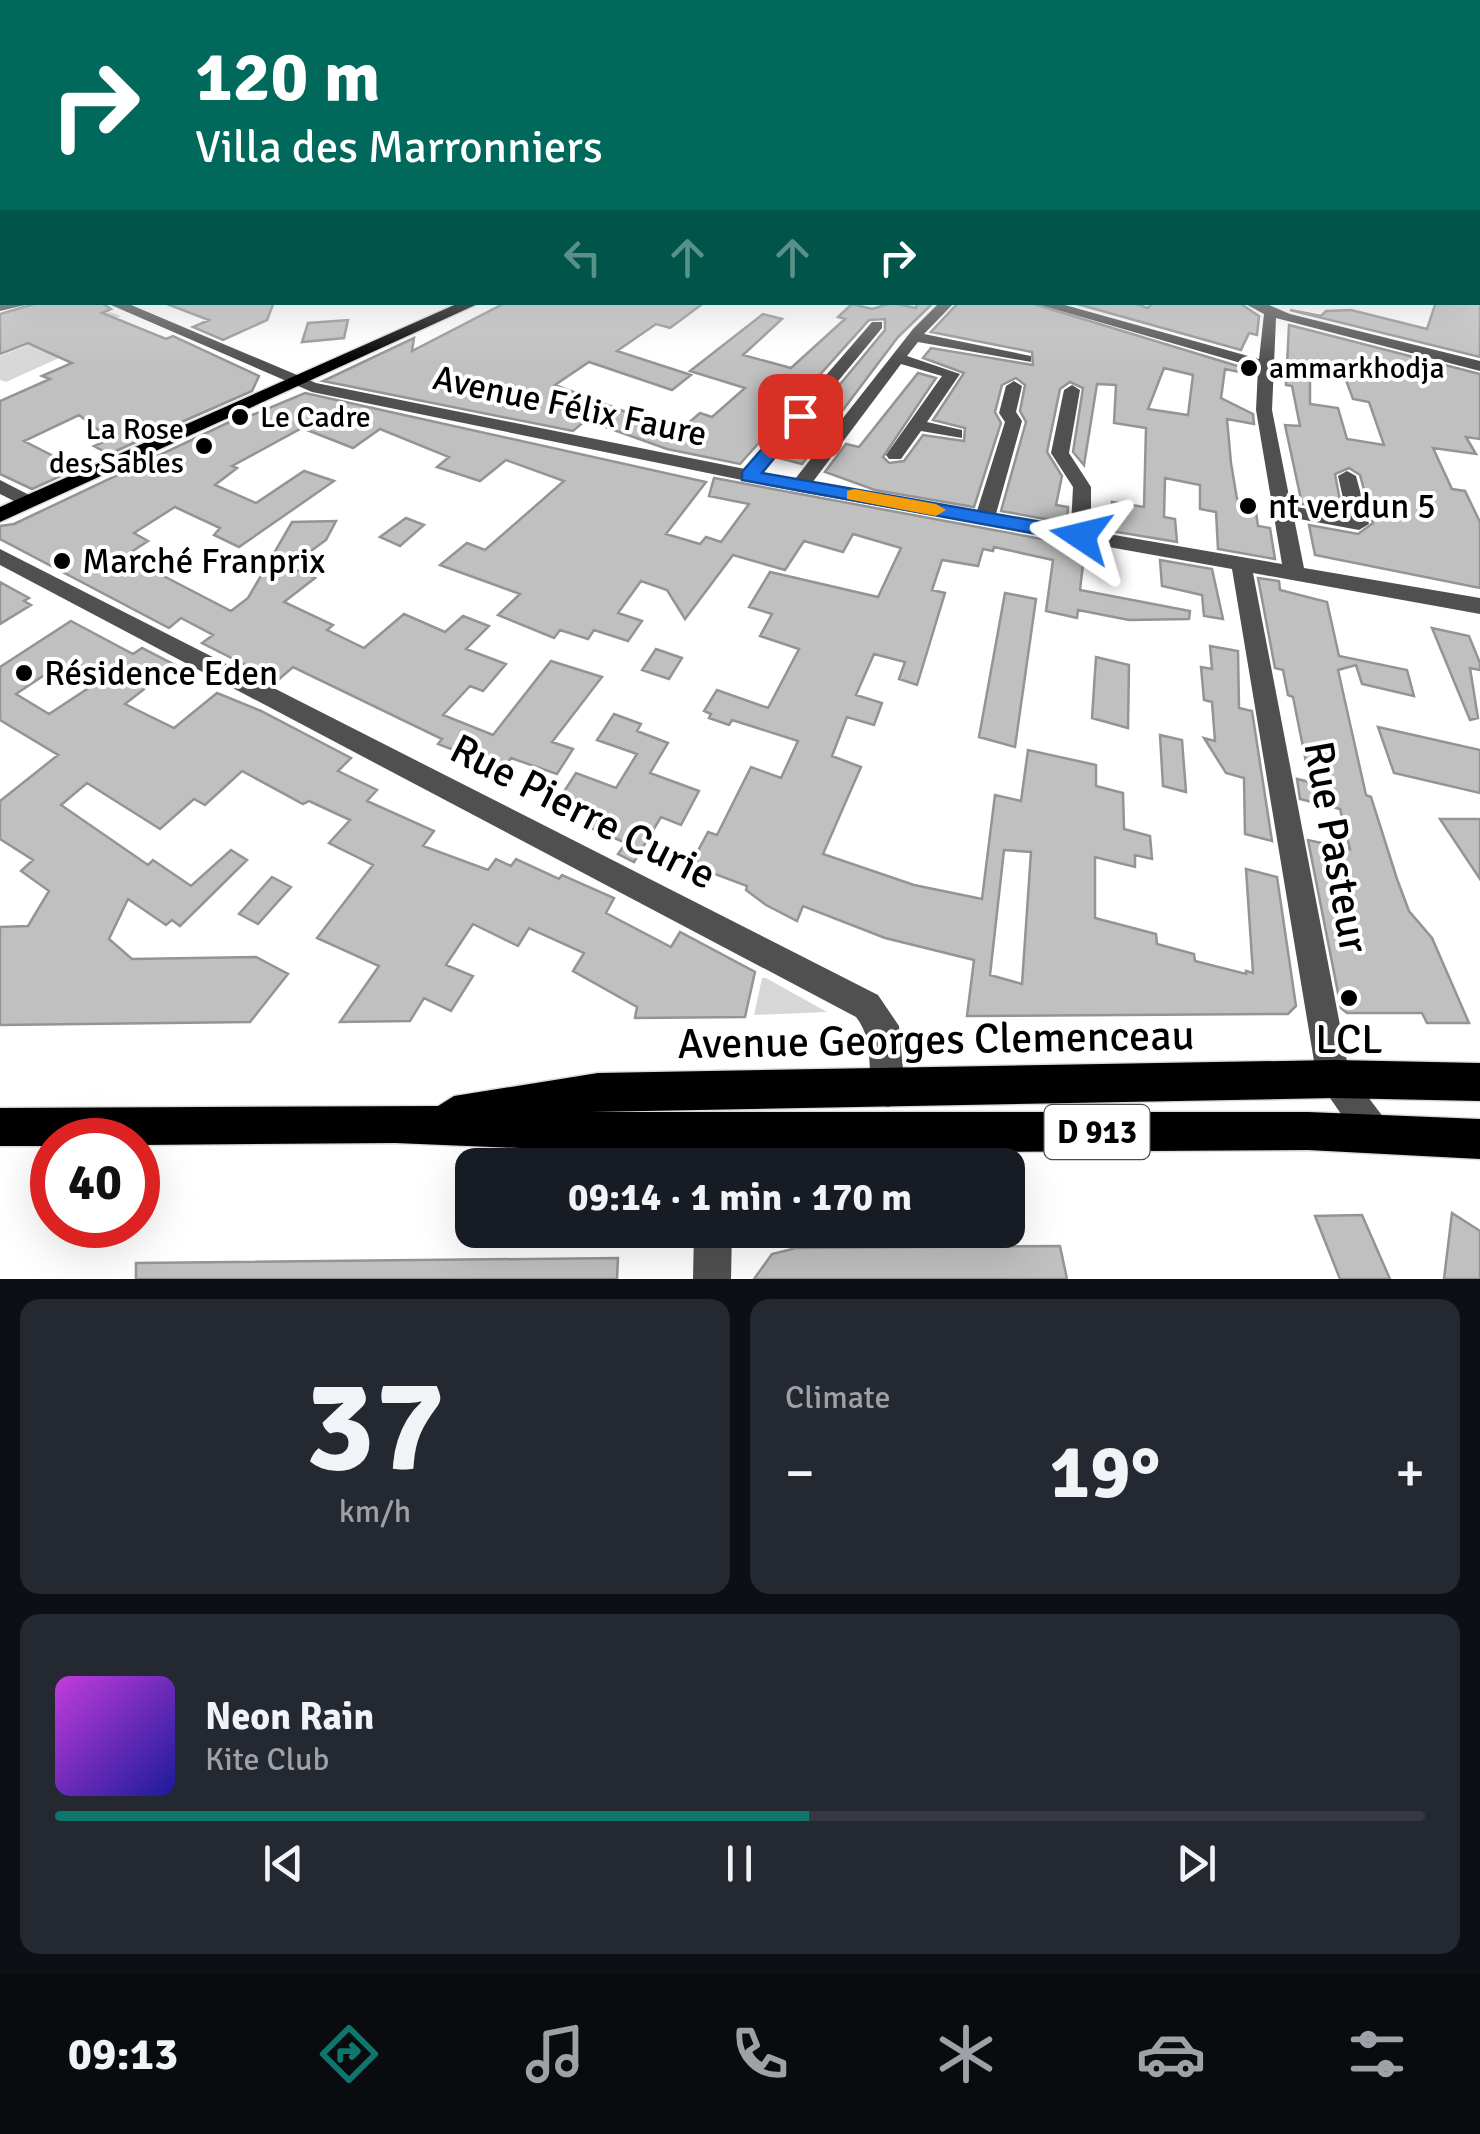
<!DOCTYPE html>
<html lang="en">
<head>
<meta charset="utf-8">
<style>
  :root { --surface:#171b24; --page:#242831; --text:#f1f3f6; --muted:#9ea1a6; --line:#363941; --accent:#0f766e }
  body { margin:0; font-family:Signika,sans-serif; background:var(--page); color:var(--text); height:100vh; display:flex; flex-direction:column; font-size:38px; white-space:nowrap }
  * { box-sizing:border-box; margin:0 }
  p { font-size:32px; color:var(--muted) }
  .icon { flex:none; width:55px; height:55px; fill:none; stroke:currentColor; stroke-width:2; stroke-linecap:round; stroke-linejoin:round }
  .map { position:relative; height:1279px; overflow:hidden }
  .drawer { display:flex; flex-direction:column; gap:20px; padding:20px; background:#0d0f14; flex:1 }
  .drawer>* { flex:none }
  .top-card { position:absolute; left:0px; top:0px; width:1480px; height:305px; box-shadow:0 10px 40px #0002; background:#00695c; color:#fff; overflow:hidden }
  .speed { position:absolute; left:30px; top:1118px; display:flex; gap:20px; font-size:50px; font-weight:700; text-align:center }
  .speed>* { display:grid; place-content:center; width:130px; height:130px; border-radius:50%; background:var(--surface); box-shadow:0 10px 40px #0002; line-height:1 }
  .speed .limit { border:15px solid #d22; background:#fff; color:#111 }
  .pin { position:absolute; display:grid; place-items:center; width:85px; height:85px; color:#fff; margin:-42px; border-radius:20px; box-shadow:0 5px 15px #0006 }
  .me { position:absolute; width:110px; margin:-55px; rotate:280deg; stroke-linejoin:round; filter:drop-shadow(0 0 8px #0008) }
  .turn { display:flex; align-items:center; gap:35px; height:210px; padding:0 30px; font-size:45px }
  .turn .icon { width:130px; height:130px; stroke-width:2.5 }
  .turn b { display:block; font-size:70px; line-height:85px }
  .lanes { display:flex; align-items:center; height:95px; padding:0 30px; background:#0003; justify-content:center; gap:50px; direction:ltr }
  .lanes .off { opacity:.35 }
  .big { font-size:75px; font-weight:700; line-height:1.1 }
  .drawer .tile { flex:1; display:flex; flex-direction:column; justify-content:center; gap:15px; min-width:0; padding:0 35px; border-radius:20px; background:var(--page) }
  .drawer .dial { align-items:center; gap:0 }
  .dial b { font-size:130px; line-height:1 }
  .song { display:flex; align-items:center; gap:30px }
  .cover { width:120px; height:120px; border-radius:15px; background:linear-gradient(135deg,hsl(290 70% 55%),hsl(240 70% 35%)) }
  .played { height:10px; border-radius:5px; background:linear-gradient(90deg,var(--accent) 55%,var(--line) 55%) }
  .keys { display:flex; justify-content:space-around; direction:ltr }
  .heat { display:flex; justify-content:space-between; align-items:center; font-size:55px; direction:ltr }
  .drawer .tiles { flex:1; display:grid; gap:20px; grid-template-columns:1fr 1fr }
  .tile:last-child { grid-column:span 2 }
  .trip { position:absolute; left:455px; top:1148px; width:570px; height:100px; border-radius:20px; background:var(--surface); box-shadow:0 10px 40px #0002; font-weight:700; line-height:100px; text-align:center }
  .tab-bar { display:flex; height:160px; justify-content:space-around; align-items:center; background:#090b0e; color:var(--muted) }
  .tab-bar .icon { width:70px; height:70px }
  .tab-bar .current { color:var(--accent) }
  .tab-bar b { font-size:45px; color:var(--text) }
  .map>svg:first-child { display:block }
  .green { fill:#d7d7d7 }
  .building { fill:#c0c0c0; stroke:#949494; stroke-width:2.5; fill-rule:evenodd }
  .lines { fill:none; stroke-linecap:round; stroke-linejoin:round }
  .major-casing { stroke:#dbdbdb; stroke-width:3 }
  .minor { fill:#505050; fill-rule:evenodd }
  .major { fill:#000; fill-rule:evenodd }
  .route { fill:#1a73e8; stroke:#114b97; stroke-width:2.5 }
  .slow { fill:#f59e0b }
  .poi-dot { fill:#000; stroke:#fff; stroke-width:4 }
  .labels { text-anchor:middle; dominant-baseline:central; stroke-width:8; stroke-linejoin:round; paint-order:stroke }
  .far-poi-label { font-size:30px; fill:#000; stroke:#fff; text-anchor:start }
  .shield { fill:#fff; stroke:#4c4c4c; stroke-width:2.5 }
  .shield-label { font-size:32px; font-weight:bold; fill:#000 }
  .street-label { font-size:35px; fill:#000; stroke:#fff }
  .poi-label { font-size:35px; fill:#000; stroke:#fff; text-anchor:start }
  .near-street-label { font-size:42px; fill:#000; stroke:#fff }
  .near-poi-label { font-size:42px; fill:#000; stroke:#fff }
</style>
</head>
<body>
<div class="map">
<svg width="1480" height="1279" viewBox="0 0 1480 1279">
  <rect width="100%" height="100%" fill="#fff"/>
  <path class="green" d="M 110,312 L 121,316 L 40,348 L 59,358 L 6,382 L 0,380 L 0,356 Z
    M 762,978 L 766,978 L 827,1012 L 754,1015 Z"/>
  <path class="building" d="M 41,302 L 100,302 L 111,309 L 102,313 L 166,339 L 173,336 L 259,376 L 252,391 L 109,454 L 94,446 L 110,439 L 79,415 L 24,441 L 63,461 L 50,468 L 63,475 L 32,489 L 0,474 L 0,401 L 50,379 L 42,376 L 72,363 L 28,343 L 0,354 L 0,314 Z
    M 274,302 L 267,320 L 223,340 L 193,327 L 209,320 L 167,304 Z
    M 507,302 L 705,302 L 670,328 L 656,324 L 617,351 L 691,375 L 672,390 L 589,362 L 555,385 L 678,432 L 700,413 L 712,417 L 745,388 L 690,371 L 763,314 L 782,319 L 743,355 L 791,368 L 845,319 L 838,317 L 852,304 L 872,309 L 892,303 L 916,308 L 917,302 L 934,302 L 898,337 L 802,464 L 779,458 L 885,330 L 885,319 L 869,320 L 740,464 L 667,449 L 586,420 L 573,431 L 323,381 L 414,338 L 412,351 Z
    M 959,302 L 1027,302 L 1254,371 L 1254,375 L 1225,369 L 1221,398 L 1253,414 L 1254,424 L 1227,419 L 1231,463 L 1237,499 L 1255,505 L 1258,526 L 1270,528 L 1275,559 L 1218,549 L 1216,512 L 1200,509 L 1200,485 L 1165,478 L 1164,517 L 1175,519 L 1177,542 L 1111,531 L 1112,502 L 1144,507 L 1146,428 L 1114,423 L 1116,385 L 1097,384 L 1084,465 L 1073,452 L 1083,388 L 1070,382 L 1060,389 L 1047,452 L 1062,476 L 1056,505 L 1068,507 L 1067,523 L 1001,511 L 1026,422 L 1020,411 L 1025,385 L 1016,378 L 1002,385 L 995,412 L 1001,423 L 974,507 L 875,490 L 825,472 L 846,444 L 859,447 L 918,373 L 936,378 L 883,457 L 889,463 L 904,461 L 923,435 L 964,441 L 965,428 L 933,420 L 964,373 L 923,358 L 931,348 L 1033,365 L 1032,352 L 931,332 ZM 1164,368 L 1193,375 L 1188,415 L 1148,409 Z
    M 1070,302 L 1130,302 L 1148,308 L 1153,302 L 1238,302 L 1259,316 L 1257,335 L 1249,333 L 1241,350 Z
    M 1436,302 L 1480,302 L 1480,357 L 1290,310 L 1321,316 L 1326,311 L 1351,310 L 1427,329 Z
    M 348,320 L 344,338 L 302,342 L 308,323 Z
    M 1289,325 L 1480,374 L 1480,439 L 1466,437 L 1476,454 L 1433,448 L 1452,489 L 1465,491 L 1480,522 L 1480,588 L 1315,555 L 1309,525 L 1358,534 L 1373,523 L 1360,475 L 1349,468 L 1335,474 L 1342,511 L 1302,504 L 1285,425 L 1300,426 L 1292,386 L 1286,385 ZM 1310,366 L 1343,372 L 1353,399 L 1369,402 L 1384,445 L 1347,439 L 1338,408 L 1310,404 Z
    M 305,393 L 706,482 L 666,534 L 700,544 L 706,537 L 721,542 L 749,504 L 709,496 L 714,478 L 1085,547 L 1080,590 L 1190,611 L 1189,619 L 1129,620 L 1078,610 L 1077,618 L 1046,611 L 1053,560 L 994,547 L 993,551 L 983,549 L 978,566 L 942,560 L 932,590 L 945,593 L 917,685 L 899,679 L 905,662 L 874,654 L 856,695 L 882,703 L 874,725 L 847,717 L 832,756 L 861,767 L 823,854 L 914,885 L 982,899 L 995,795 L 1021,801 L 1028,750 L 1096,765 L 1096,786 L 1123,793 L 1124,829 L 1150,836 L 1152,859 L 1135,855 L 1135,867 L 1095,857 L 1095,918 L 1156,934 L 1157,944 L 1194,954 L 1195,961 L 1246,974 L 1246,971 L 1253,973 L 1246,869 L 1277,877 L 1296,1006 L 1288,1014 L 967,1016 L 974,960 L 885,938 L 803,906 L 797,921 L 766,905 L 746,890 L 747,886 L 710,872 L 705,882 L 685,875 L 708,832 L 717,835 L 751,767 L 781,778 L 798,741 L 732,720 L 729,725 L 709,718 L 711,714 L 704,711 L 717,690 L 768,708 L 799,649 L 760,636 L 772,614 L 749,607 L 770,572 L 878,597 L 901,548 L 853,534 L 843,552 L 804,541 L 785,570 L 733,555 L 685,619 L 667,590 L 641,581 L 618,613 L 642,621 L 628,641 L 594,630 L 588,639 L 560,630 L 554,638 L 498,615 L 520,594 L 440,565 L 467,543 L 485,550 L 564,481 L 506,460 L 480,481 L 437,467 L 449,457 L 380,429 L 353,448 L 302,428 L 232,466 L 237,468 L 215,485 L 256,503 L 304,471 L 334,481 L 239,547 L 214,535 L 220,528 L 175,507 L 134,533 L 148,541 L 125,556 L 231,611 L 248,598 L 292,522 L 336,521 L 326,540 L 289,567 L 315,578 L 284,602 L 333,625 L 327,630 L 364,648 L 404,614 L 445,632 L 463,616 L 489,626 L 466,649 L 506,664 L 483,691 L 470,686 L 443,715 L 493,735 L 551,661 L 602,677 L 552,742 L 573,749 L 557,774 L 511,758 L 505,766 L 490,760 L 487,763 L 438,744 L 442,739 L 293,667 L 277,681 L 202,643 L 213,635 L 181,618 L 169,628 L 0,539 L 0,526 L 14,524 L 240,417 L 238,421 ZM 1004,850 L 1031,852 L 1022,984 L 990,975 Z
    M 406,518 L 424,525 L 400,546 L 380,537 Z
    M 1160,560 L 1212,569 L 1223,619 L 1204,616 L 1202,595 L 1162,586 Z
    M 1258,578 L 1279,581 L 1280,590 L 1327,602 L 1339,656 L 1407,670 L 1414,696 L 1362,684 L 1356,665 L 1338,670 L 1366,795 L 1371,797 L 1397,879 L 1409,911 L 1432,938 L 1469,1023 L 1427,1023 L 1422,1013 L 1347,1013 L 1341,1008 L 1308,840 L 1350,849 L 1340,809 L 1300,799 L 1297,779 L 1310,782 L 1293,697 L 1288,695 L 1283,670 L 1275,668 Z
    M 0,582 L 29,598 L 24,601 L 31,605 L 0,624 Z
    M 1005,593 L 1036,599 L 1015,747 L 979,737 Z
    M 71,621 L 133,654 L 142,648 L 175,665 L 125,704 L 174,728 L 217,693 L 261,711 L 351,758 L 338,771 L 377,790 L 367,801 L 434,831 L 423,846 L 488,870 L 496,859 L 511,866 L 516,859 L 559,879 L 562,875 L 614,898 L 606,913 L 671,947 L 680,932 L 755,972 L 745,1017 L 635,1018 L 637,1007 L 573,971 L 584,953 L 529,928 L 518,946 L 473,924 L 446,965 L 473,976 L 451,1011 L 424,998 L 410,1021 L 340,1022 L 379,966 L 317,938 L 373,865 L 329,843 L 350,820 L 309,801 L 303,804 L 242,771 L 205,805 L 194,799 L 160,829 L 87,783 L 61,805 L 148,865 L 153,860 L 191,886 L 231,850 L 247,860 L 180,926 L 172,920 L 166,925 L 128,899 L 109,939 L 132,959 L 256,957 L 288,974 L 250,1022 L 0,1025 L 0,927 L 28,926 L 49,891 L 21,871 L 33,860 L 0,839 L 0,801 L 58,755 L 0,720 L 0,667 ZM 55,668 L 90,687 L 49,714 L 16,694 Z
    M 1432,628 L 1469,636 L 1480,663 L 1480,670 L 1470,668 L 1478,718 L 1470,720 Z
    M 1210,646 L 1238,651 L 1239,708 L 1252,711 L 1272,841 L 1245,834 L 1244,778 L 1226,773 L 1204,738 L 1215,741 L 1212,702 L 1204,700 L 1201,667 L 1212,669 Z
    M 656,649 L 682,658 L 669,679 L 642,670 Z
    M 1096,657 L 1129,665 L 1128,728 L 1092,718 Z
    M 614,714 L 641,724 L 637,731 L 668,743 L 650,773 L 699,791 L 681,825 L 661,817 L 634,862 L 618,854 L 626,843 L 591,828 L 598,817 L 558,801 L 576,773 L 616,788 L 637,754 L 597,740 Z
    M 1378,727 L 1480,750 L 1480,793 L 1394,773 Z
    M 1160,735 L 1182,740 L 1186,792 L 1163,786 Z
    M 1440,819 L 1480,819 L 1480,879 Z
    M 272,877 L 291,887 L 258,924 L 239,914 Z
    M 1452,1213 L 1480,1231 L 1480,1279 L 1444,1279 Z
    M 1362,1215 L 1390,1279 L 1340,1279 L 1315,1216 Z
    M 1060,1246 L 1067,1279 L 754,1279 L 772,1254 L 796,1248 Z
    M 618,1258 L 617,1279 L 136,1279 L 136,1263 Z"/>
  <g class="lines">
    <g class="major-casing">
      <path id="major" d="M 461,302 L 482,302 L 0,522 L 0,507 Z
        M 1334,1060 L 1480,1063 L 1480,1101 L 1334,1098 L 592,1112 L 1308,1112 L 1480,1119 L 1480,1159 L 1308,1150 L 665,1154 L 395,1143 L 138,1145 L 138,1140 L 52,1140 L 52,1146 L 0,1146 L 0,1108 L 438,1106 L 454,1096 L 598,1073 Z"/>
    </g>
    <path class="minor" d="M 0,252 L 2,253 L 2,261 L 0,260 Z
      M 38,302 L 0,311 L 0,303 Z
      M 104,302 L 124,302 L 316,383 L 745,469 L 872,322 L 882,322 L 882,328 L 762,473 L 795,479 L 913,329 L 940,302 L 955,302 L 924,334 L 1031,356 L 1031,362 L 918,342 L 907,356 L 960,374 L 927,422 L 962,430 L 962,438 L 921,431 L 901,459 L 889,459 L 886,455 L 942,376 L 901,364 L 812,483 L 977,511 L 1005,422 L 999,413 L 1006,386 L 1014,381 L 1022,386 L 1016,412 L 1022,421 L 996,514 L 1071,527 L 1073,487 L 1051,453 L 1064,390 L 1072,385 L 1080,390 L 1069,453 L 1091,487 L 1091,531 L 1282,564 L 1256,410 L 1258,368 L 1030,302 L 1054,302 L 1259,359 L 1264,314 L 1242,302 L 1262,302 L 1290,314 L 1480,361 L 1480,371 L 1276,318 L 1272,410 L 1291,506 L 1347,516 L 1338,476 L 1347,471 L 1356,476 L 1369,524 L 1359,530 L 1294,518 L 1304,568 L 1480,598 L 1480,614 L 1253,573 L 1349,1072 L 1387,1122 L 1393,1134 L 1387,1146 L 1375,1152 L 1363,1146 L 1317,1079 L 1232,569 L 800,492 L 312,392 Z
      M 0,480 L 35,498 L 37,502 L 28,508 L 0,494 Z
      M 0,549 L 878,995 L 899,1026 L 905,1090 L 900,1102 L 888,1107 L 876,1102 C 864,1072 877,1044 856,1017 L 0,565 Z
      M 714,1115 L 726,1121 L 732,1133 L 732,1165 L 696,1165 L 696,1133 L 702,1121 Z
      M 694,1230 L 732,1230 L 731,1279 L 693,1279 Z"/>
    <use href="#major" class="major"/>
  </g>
  <linearGradient id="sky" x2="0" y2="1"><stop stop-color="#8aabca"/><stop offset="0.51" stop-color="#fff"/><stop offset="1" stop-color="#fff" stop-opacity="0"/></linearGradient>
  <rect width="1480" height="363" fill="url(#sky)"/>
  <path class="route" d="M 794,412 L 809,416 L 762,473 L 1081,529 L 1091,536 L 1081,542 L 742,480 L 742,472 Z"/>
  <path class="slow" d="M 854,489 L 936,504 L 946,510 L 936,516 L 847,499 L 847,491 Z"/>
  <g class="poi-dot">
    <circle cx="1249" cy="368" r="10"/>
    <circle cx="240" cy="417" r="10"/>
    <circle cx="204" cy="446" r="10"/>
    <circle cx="1248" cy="506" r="10"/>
    <circle cx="62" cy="561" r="10"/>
    <circle cx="24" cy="673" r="10"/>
    <circle cx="1349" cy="998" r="10"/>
  </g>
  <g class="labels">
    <g class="far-poi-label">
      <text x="1269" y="368">ammarkhodja</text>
      <text x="260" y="417">Le Cadre</text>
      <text x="184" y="429" text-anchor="end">La Rose<tspan x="184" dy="34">des Sables</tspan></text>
    </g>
    <rect class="shield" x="1044.5" y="1105" width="105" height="54" rx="8"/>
    <g class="shield-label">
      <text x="1097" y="1132">D 913</text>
    </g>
    <g class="street-label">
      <text transform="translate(570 406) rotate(12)">Avenue Félix Faure</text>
    </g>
    <g class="poi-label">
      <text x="1268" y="506">nt verdun 5</text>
      <text x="82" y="561">Marché Franprix</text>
      <text x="44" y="673">Résidence Eden</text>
    </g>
    <g class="near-street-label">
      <text transform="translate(583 812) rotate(27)">Rue Pierre Curie</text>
      <text transform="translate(1336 847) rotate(80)">Rue Pasteur</text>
      <text transform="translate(936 1040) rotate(-1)">Avenue Georges Clemenceau</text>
    </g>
    <g class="near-poi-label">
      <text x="1349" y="1039">LCL</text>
    </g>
  </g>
</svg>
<div class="speed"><div class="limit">40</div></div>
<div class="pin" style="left:800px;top:416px;background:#d93025"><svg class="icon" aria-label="arrive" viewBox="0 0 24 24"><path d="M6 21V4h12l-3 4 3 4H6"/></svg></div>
<svg class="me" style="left:1081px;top:536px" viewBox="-20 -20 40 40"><path d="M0-17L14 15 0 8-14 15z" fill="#1a73e8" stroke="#fff" stroke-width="4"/></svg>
<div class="trip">09:14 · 1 min · 170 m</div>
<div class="top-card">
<div class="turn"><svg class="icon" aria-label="right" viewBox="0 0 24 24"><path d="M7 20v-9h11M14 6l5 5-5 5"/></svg><div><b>120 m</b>Villa des Marronniers</div></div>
<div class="lanes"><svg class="icon off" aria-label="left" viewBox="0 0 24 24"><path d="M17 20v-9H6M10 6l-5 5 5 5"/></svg><svg class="icon off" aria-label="ahead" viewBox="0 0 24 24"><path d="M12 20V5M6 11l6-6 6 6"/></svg><svg class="icon off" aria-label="ahead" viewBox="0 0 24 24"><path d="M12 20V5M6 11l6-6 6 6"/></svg><svg class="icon" aria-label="right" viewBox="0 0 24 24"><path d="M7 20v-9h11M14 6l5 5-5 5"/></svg></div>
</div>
</div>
<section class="drawer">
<div class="tiles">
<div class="tile dial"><b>37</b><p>km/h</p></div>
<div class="tile"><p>Climate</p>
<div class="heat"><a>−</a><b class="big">19°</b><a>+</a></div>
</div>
<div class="tile">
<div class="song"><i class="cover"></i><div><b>Neon Rain</b><p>Kite Club</p></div></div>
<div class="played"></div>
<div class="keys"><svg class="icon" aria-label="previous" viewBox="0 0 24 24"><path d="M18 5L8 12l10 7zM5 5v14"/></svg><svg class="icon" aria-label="pause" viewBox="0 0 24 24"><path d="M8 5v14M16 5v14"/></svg><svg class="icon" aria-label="next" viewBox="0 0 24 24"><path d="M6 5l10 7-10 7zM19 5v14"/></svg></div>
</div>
</div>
</section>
<nav class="tab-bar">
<b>09:13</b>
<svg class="icon current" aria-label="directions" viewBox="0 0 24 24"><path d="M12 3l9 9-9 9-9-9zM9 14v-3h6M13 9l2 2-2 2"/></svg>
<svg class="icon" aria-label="music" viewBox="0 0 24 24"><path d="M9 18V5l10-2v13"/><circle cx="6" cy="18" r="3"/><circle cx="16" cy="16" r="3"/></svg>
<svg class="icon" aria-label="phone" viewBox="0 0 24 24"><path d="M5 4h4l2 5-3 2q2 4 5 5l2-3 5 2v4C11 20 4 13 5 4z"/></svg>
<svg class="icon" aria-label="climate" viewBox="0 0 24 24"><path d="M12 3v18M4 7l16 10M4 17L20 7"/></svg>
<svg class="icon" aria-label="car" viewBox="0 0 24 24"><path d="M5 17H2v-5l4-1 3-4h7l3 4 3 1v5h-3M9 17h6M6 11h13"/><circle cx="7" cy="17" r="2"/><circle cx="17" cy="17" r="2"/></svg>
<svg class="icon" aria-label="filters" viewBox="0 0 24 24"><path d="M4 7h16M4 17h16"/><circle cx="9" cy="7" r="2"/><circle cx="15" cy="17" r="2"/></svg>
</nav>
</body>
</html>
